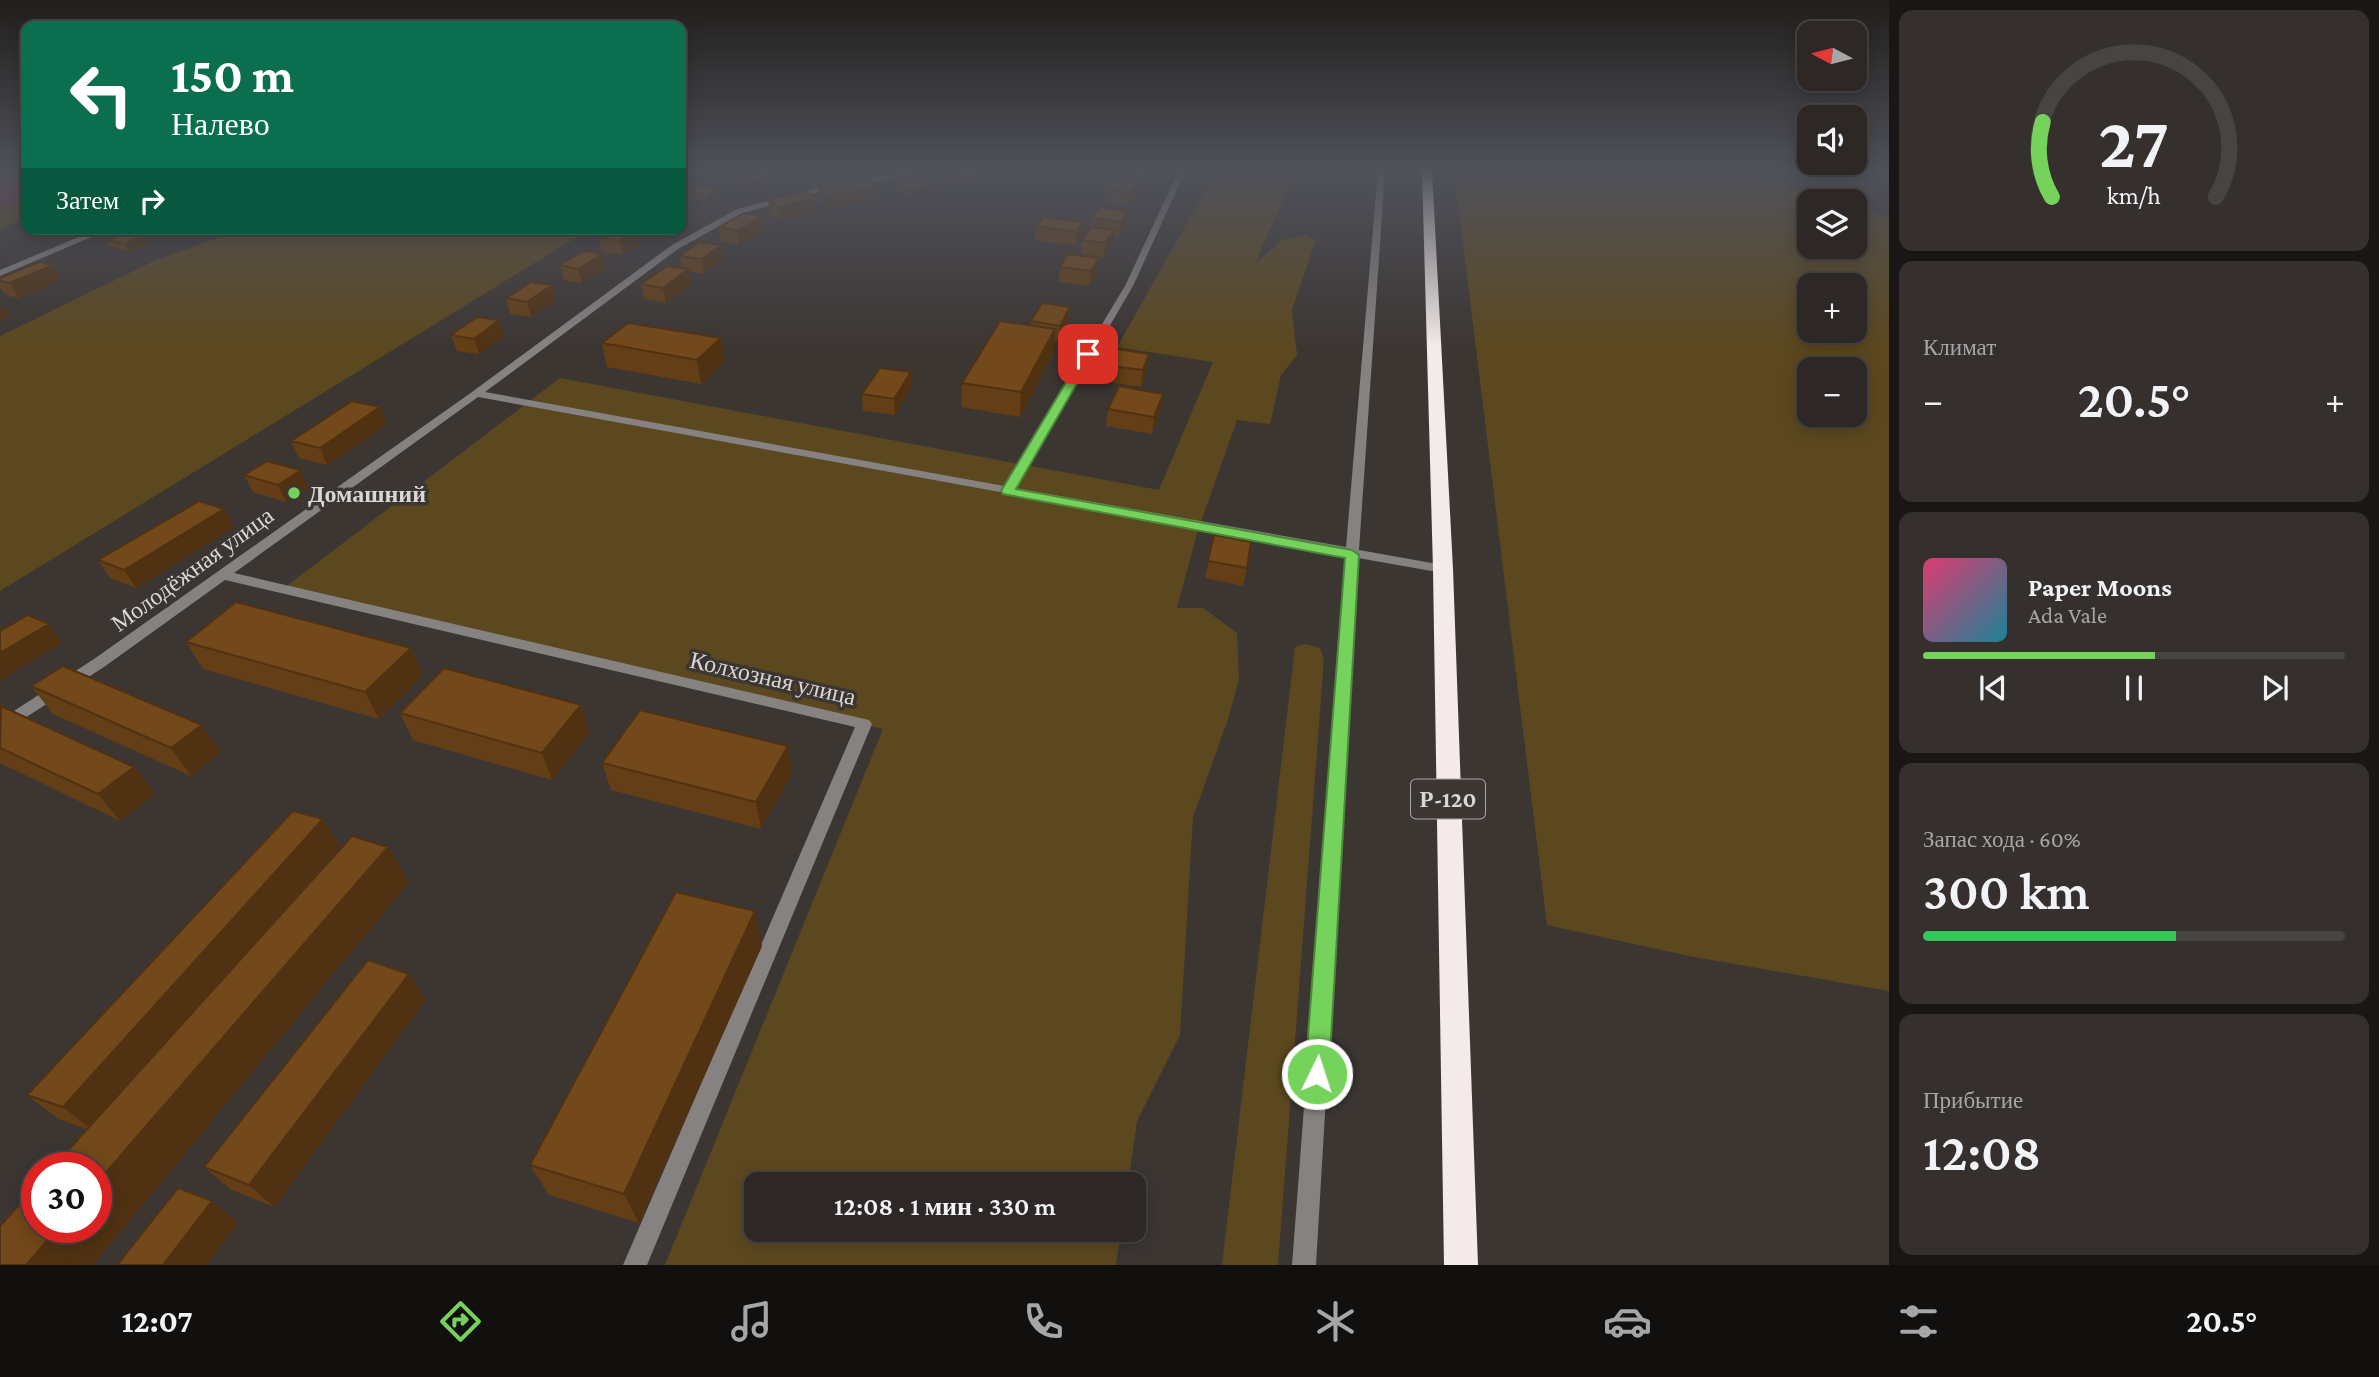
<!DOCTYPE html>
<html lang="ru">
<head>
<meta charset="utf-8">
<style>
  :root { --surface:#2d2826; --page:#35302e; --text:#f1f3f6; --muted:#a7a6a7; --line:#484443; --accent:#75d25b }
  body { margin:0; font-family:"Crimson Pro",serif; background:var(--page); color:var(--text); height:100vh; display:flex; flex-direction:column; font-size:26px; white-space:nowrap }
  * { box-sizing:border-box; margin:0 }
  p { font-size:23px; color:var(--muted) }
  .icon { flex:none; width:38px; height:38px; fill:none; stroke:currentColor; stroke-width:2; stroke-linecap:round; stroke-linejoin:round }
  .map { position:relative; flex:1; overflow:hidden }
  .panel { display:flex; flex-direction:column; gap:10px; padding:10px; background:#191615; width:490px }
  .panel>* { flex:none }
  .top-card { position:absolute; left:21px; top:21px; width:665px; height:214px; border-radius:14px; box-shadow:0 4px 18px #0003,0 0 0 2px var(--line); background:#0b6e4f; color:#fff; overflow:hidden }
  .needle { width:46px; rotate:277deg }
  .controls { position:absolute; left:1797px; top:21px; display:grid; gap:14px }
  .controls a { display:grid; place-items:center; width:70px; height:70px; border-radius:14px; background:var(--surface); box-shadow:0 4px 18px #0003,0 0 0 2px var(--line); font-size:35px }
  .speed { position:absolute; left:21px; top:1152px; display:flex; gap:14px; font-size:35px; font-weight:700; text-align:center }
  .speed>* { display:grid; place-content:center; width:91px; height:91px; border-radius:50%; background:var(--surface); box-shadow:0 4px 18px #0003,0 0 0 2px var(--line); line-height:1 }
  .speed .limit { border:10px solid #d22; background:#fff; color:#111 }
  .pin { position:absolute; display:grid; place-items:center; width:60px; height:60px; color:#fff; margin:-30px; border-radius:14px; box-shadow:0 4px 10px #0006 }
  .me { position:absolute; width:77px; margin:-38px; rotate:4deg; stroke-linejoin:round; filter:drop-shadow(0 0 5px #0008) }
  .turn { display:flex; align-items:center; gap:24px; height:147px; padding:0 35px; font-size:32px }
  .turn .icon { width:91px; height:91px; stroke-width:2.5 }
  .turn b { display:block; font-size:49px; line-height:60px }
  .then { display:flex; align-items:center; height:66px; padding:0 35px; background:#0003; gap:14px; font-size:26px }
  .big { font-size:52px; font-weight:600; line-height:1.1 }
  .panel .card { flex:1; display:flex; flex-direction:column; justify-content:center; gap:10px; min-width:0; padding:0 24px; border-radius:14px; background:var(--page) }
  .panel .dial { align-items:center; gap:0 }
  .dial svg { height:182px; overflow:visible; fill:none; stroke:var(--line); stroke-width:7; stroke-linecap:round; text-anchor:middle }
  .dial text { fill:var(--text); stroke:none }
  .song { display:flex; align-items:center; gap:21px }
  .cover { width:84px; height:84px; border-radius:10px; background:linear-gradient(135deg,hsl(340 70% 55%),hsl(190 70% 35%)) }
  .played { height:7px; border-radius:4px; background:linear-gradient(90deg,var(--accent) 55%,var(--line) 55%) }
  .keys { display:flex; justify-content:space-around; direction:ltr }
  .heat { display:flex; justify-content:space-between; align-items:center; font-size:38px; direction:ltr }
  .charge { height:10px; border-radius:5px; background:linear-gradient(90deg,#34c759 60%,var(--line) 0) }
  .trip { position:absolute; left:744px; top:1172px; width:402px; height:70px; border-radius:14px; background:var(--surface); box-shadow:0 4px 18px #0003,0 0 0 2px var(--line); font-weight:600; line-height:70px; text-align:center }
  .menu { display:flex; height:112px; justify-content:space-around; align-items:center; background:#12100f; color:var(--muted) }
  .menu .icon { width:49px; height:49px }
  .menu .on { color:var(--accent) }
  .menu b { font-size:32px; color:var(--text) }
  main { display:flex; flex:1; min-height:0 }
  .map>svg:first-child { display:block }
  .green { fill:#5c481f; fill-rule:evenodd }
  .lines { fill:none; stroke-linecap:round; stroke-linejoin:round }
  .river { fill:#792f41; fill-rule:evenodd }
  .street { fill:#868282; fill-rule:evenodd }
  .highway { fill:#f3eae9; fill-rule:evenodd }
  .wall { fill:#633e16 }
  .shaded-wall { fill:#503212 }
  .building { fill:#73481a; stroke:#503212; stroke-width:2 }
  .route { fill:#75d25b; stroke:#4c883b; stroke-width:2 }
  .poi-dot { fill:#75d25b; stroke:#3c3633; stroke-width:2.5 }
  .labels { text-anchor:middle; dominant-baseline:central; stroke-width:7; stroke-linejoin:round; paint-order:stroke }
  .shield { fill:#3c3633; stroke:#aba6a4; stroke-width:2 }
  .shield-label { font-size:23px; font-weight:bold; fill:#dad6d5 }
  .poi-label { font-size:24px; font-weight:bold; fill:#dad6d5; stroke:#3c3633; text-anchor:start }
  .street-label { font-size:24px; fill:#dad6d5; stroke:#3c3633 }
</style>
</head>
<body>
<main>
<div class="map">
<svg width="1889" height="1265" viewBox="0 0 1889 1265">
  <rect width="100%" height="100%" fill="#3c3633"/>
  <path class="green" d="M 26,170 L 26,218 L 0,229 L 0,178 Z
    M 1217,170 L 1296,170 L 1255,264 L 1282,240 L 1307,235 L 1316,240 L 1292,310 L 1297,355 L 1281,375 L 1270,424 L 1237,420 L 1198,530 L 1177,608 L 1203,608 L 1237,633 L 1239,679 L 1228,719 L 1193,817 L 1180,1035 L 1137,1121 L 1128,1185 L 756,1185 L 756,1230 L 1121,1230 L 1116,1265 L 665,1265 L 883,729 L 284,588 L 560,378 L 1159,490 L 1213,362 L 1117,347 Z
    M 1454,170 L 1754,170 L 1772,182 L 1833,201 L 1810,201 L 1810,247 L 1855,247 L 1855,208 L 1889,217 L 1889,991 L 1689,956 L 1547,925 ZM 1810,285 L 1855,285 L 1855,331 L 1810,331 ZM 1810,369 L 1855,369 L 1855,415 L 1810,415 Z
    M 241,229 L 590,229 L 0,591 L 0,336 L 154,261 Z
    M 1306,644 L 1320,648 L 1324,659 L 1278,1265 L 1222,1265 L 1295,647 Z"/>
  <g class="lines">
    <path class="river" d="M 26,180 L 26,198 L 0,208 L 0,190 Z"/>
    <path class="street" d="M 923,170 L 937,170 L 830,189 L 743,213 L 678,249 L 485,392 L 1004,486 L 1125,286 L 1179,170 L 1186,170 L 1133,286 L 1015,488 L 1346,547 L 1378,170 L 1385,170 L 1359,550 L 1443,565 L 1450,569 L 1443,573 L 1358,558 L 1316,1265 L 1292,1265 L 1346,555 L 478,397 L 234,573 L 869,720 L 872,724 L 647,1265 L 623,1265 L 855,727 L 225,580 L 104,667 L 0,734 L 0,720 L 94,659 L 472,392 L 672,245 L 737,209 L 830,185 Z
      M 98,229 L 110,229 L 0,276 L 0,270 Z"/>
    <path class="highway" d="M 1422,170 L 1432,170 L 1453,569 L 1478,1265 L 1444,1265 L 1433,569 Z"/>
  </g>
  <path class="wall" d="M 797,170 L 850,170 L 851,173 L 832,176 L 826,171 L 827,176 L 805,180 L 797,173 Z
    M 998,170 L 1030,170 L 1030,172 L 1010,176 Z
    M 1127,170 L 1151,170 L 1146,177 L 1126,174 Z
    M 949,174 L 980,182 L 960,186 L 949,180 Z
    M 773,176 L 773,182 L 749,188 L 740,183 L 739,177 Z
    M 1115,179 L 1138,195 L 1130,206 L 1105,203 L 1106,189 Z
    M 898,182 L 932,185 L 932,192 L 908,196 L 898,189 Z
    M 819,188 L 876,188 L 877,201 L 826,208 L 820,201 Z
    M 687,192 L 720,195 L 708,202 L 688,199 Z
    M 768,200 L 817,212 L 781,221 L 770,214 Z
    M 1099,207 L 1127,225 L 1119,236 L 1114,235 L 1113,244 L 1104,257 L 1081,254 L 1082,240 L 1090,229 L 1091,218 Z
    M 762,217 L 764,231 L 739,245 L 721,241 L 719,227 Z
    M 1083,222 L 1082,236 L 1075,246 L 1035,240 L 1035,226 Z
    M 45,229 L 86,229 L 62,238 L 49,235 Z
    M 612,229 L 662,229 L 656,233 L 643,231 L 645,240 L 623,255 L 602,252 L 599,237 Z
    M 107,240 L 151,242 L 129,251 L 111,247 Z
    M 721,245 L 723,259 L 704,274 L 689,271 L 691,284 L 666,303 L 644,299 L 641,284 L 682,268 L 680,256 Z
    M 602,254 L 605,268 L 582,283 L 564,280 L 560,265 Z
    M 1060,267 L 1097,272 L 1089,286 L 1059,282 Z
    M 0,278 L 61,279 L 19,298 L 5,295 L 0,287 Z
    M 552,285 L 556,300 L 532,317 L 510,314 L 506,298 Z
    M 1070,307 L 1069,322 L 1059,341 L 1054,340 L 1054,352 L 1020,417 L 961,407 L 962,383 L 1031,325 L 1031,321 Z
    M 451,335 L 504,336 L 479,354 L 457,351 Z
    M 721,338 L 724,362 L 701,384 L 607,367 L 602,343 Z
    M 1149,354 L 1146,369 L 1141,387 L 1102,381 L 1104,365 Z
    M 911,388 L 895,415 L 863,411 L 862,394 Z
    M 1163,394 L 1160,410 L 1152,434 L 1106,426 L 1108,409 Z
    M 380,407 L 387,424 L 327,465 L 299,458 L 291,441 Z
    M 301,470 L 309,488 L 286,502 L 253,492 L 244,475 Z
    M 234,527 L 136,588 L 110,578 L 98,560 Z
    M 1214,535 L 1247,568 L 1243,586 L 1205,578 Z
    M 186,642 L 411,648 L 423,675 L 379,719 L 203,669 Z
    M 31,686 L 202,725 L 221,752 L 191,776 L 53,714 Z
    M 581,705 L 590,732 L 552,780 L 413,740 L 400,713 Z
    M 0,707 L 134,767 L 155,794 L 120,821 L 0,763 Z
    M 602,763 L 792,773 L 761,829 L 611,790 Z
    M 340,846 L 267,930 L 388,847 L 409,882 L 87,1129 L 58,1119 L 27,1095 Z
    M 762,946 L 639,1223 L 549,1195 L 530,1165 Z
    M 426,999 L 274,1207 L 230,1189 L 204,1167 Z"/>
  <path class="shaded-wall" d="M 826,170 L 827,176 L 805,180 L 805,174 Z
    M 832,170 L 850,170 L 851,173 L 832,176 Z
    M 1010,170 L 1030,170 L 1030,172 L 1010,176 Z
    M 980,175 L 980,182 L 960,186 L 960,180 Z
    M 773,176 L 773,182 L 749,188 L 748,182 Z
    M 1139,182 L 1138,195 L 1130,206 L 1131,193 Z
    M 932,185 L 932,192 L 908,196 L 908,190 Z
    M 876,188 L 877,201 L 826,208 L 825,195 Z
    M 719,189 L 720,195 L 708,202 L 707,196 Z
    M 816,198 L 817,212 L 781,221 L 779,207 Z
    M 1128,211 L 1127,225 L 1119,236 L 1121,222 Z
    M 762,217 L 764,231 L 739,245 L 737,231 Z
    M 1083,222 L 1082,236 L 1075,246 L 1076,232 Z
    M 63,229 L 86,229 L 62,238 L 58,231 Z
    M 637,229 L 643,229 L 645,240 L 623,255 L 620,241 Z
    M 1115,230 L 1113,244 L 1104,257 L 1105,243 Z
    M 147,235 L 151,242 L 129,251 L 125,244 Z
    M 721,245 L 723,259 L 704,274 L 702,259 Z
    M 602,254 L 605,268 L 582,283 L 578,269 Z
    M 1099,258 L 1097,272 L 1089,286 L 1091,271 Z
    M 53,265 L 61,279 L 19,298 L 10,283 Z
    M 688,269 L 691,284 L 666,303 L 663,288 Z
    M 552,285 L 556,300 L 532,317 L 527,302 Z
    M 5,307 L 10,315 L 0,319 L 0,309 Z
    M 1070,307 L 1069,322 L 1059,341 L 1060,326 Z
    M 499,320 L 504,336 L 479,354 L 474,339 Z
    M 1055,329 L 1054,352 L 1020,417 L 1021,392 Z
    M 721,338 L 724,362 L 701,384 L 697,360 Z
    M 1149,354 L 1146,369 L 1141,387 L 1143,370 Z
    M 911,372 L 911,388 L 895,415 L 894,399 Z
    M 1163,394 L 1160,410 L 1152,434 L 1154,417 Z
    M 380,407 L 387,424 L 327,465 L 320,448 Z
    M 301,470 L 309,488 L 286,502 L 278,485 Z
    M 224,509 L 234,527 L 136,588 L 124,570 Z
    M 49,624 L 62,642 L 0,681 L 0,653 Z
    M 411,648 L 423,675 L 379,719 L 365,692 Z
    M 581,705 L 590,732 L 552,780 L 542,753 Z
    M 202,725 L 221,752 L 191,776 L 171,748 Z
    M 788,746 L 792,773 L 761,829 L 756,802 Z
    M 134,767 L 155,794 L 120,821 L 98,794 Z
    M 323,819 L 340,846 L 93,1131 L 63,1107 Z
    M 388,847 L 409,882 L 93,1265 L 26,1265 L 59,1227 L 96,1227 L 96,1184 Z
    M 755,911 L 762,946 L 639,1223 L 624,1194 Z
    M 409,974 L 426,999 L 274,1207 L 249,1185 Z
    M 212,1201 L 238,1223 L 207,1265 L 163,1265 Z"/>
  <path class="building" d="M 800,170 L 826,170 L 805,174 Z
    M 968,170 L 970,170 L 980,175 L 960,180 L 949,174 Z
    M 763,171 L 773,176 L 748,182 L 739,177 Z
    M 921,178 L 932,185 L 908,190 L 898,182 Z
    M 1115,179 L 1139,182 L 1131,193 L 1106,189 Z
    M 870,181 L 876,188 L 825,195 L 819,188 Z
    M 699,185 L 719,189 L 707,196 L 687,192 Z
    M 805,191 L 816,198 L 779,207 L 768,200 Z
    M 1099,207 L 1128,211 L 1121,222 L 1091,218 Z
    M 744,213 L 762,217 L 737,231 L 719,227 Z
    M 1043,217 L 1083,222 L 1076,232 L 1035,226 Z
    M 1092,227 L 1115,230 L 1105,243 L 1082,240 Z
    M 612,229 L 637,229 L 620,241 L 599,237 Z
    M 129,232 L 147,235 L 125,244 L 107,240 Z
    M 699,242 L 721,245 L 702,259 L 680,256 Z
    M 584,251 L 602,254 L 578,269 L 560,265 Z
    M 1068,254 L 1099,258 L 1091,271 L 1060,267 Z
    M 39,262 L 53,265 L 10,283 L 0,281 L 0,278 Z
    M 667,266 L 688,269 L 663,288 L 641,284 Z
    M 531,282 L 552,285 L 527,302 L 506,298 Z
    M 1042,303 L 1070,307 L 1060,326 L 1031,321 Z
    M 477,317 L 499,320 L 474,339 L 451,335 Z
    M 1000,321 L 1055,329 L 1021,392 L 962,383 Z
    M 628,323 L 721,338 L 697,360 L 602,343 Z
    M 1110,348 L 1149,354 L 1143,370 L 1104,365 Z
    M 880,368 L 911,372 L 894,399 L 862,394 Z
    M 1119,386 L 1163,394 L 1154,417 L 1108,409 Z
    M 352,401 L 380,407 L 320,448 L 291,441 Z
    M 267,461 L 301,470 L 278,485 L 244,475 Z
    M 199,501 L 224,509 L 124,570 L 98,560 Z
    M 1214,535 L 1251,542 L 1247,568 L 1208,561 Z
    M 236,602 L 411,648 L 365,692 L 186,642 Z
    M 28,615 L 49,624 L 0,653 L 0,631 Z
    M 63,666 L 202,725 L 171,748 L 31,686 Z
    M 444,668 L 581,705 L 542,753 L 400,713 Z
    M 1,706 L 134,767 L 98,794 L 0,748 Z
    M 640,710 L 788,746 L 756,802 L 602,763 Z
    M 293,811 L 323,819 L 63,1107 L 27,1095 Z
    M 352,836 L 388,847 L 96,1184 L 96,1167 L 53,1167 Z
    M 676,892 L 755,911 L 624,1194 L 530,1165 Z
    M 368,960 L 409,974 L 249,1185 L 204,1167 Z
    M 37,1185 L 37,1227 L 59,1227 L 26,1265 L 0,1265 L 0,1226 Z
    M 178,1188 L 212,1201 L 163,1265 L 117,1265 Z"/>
  <linearGradient id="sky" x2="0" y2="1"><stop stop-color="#211e1c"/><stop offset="0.49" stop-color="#50525b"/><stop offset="1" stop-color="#50525b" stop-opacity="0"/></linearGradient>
  <rect width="1889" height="347" fill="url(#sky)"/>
  <path class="route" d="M 1088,351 L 1094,354 L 1016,489 L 1352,550 L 1359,555 L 1329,1074 L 1325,1082 L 1317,1085 L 1309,1082 L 1305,1074 L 1345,558 L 1003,494 L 1001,491 L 1083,354 Z"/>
  <circle class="poi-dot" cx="294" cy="493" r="7"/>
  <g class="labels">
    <rect class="shield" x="1411" y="779.5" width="74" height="39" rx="5"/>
    <g class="shield-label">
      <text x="1448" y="799">Р-120</text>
    </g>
    <g class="poi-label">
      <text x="308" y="493">Домашний</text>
    </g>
    <g class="street-label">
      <text transform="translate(192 569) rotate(-36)">Молодёжная улица</text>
      <text transform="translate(773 678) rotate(13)">Колхозная улица</text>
    </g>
  </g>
</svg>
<div class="controls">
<a><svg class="needle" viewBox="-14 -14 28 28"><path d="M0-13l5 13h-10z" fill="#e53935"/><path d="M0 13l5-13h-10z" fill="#a7a6a7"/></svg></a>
<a><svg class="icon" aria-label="sound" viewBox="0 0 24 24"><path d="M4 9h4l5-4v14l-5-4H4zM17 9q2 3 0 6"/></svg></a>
<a><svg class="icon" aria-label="layers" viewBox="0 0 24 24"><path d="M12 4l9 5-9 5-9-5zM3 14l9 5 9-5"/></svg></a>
<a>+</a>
<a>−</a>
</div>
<div class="speed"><div class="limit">30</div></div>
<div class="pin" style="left:1088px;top:354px;background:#d93025"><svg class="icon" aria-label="arrive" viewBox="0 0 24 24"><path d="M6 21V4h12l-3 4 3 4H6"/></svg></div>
<svg class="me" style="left:1317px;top:1074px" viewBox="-20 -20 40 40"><circle r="17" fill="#75d25b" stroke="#fff" stroke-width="3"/><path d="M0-11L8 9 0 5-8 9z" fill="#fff"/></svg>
<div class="trip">12:08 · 1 мин · 330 m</div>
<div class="top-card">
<div class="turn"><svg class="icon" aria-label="left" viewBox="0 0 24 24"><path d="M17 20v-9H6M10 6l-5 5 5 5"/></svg><div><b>150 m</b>Налево</div></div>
<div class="then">Затем<svg class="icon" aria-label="right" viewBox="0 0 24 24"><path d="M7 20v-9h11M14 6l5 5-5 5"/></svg></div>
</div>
</div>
<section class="panel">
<div class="card dial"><svg viewBox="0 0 100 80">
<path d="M14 69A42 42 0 1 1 86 69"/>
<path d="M14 69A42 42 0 0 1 10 36" stroke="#75d25b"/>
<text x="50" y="56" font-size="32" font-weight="700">27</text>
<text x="50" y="72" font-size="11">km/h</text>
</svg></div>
<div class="card"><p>Климат</p>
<div class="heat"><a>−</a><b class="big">20.5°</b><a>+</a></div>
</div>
<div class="card">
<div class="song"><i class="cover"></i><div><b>Paper Moons</b><p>Ada Vale</p></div></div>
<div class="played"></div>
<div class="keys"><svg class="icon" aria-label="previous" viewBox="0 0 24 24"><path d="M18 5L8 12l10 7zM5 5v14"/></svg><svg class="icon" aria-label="pause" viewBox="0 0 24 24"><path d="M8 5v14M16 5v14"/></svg><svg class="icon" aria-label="next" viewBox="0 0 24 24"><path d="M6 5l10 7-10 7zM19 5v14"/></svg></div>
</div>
<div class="card"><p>Запас хода · 60%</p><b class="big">300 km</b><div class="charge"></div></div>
<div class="card"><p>Прибытие</p><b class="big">12:08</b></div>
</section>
</main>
<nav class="menu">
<b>12:07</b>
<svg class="icon on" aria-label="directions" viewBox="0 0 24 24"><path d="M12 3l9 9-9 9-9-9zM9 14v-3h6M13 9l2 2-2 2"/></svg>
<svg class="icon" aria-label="music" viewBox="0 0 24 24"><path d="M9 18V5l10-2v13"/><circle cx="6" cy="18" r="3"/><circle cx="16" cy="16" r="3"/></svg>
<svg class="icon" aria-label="phone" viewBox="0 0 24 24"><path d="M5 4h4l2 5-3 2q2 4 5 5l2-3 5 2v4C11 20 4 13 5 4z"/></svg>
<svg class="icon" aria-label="climate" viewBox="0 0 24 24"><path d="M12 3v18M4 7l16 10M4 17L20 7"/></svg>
<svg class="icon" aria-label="car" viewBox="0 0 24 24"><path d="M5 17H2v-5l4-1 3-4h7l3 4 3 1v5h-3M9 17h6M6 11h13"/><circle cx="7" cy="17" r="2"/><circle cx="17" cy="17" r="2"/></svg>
<svg class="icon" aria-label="filters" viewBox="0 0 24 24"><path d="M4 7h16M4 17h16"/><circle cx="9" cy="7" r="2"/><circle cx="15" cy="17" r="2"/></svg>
<b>20.5°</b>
</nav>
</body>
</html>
